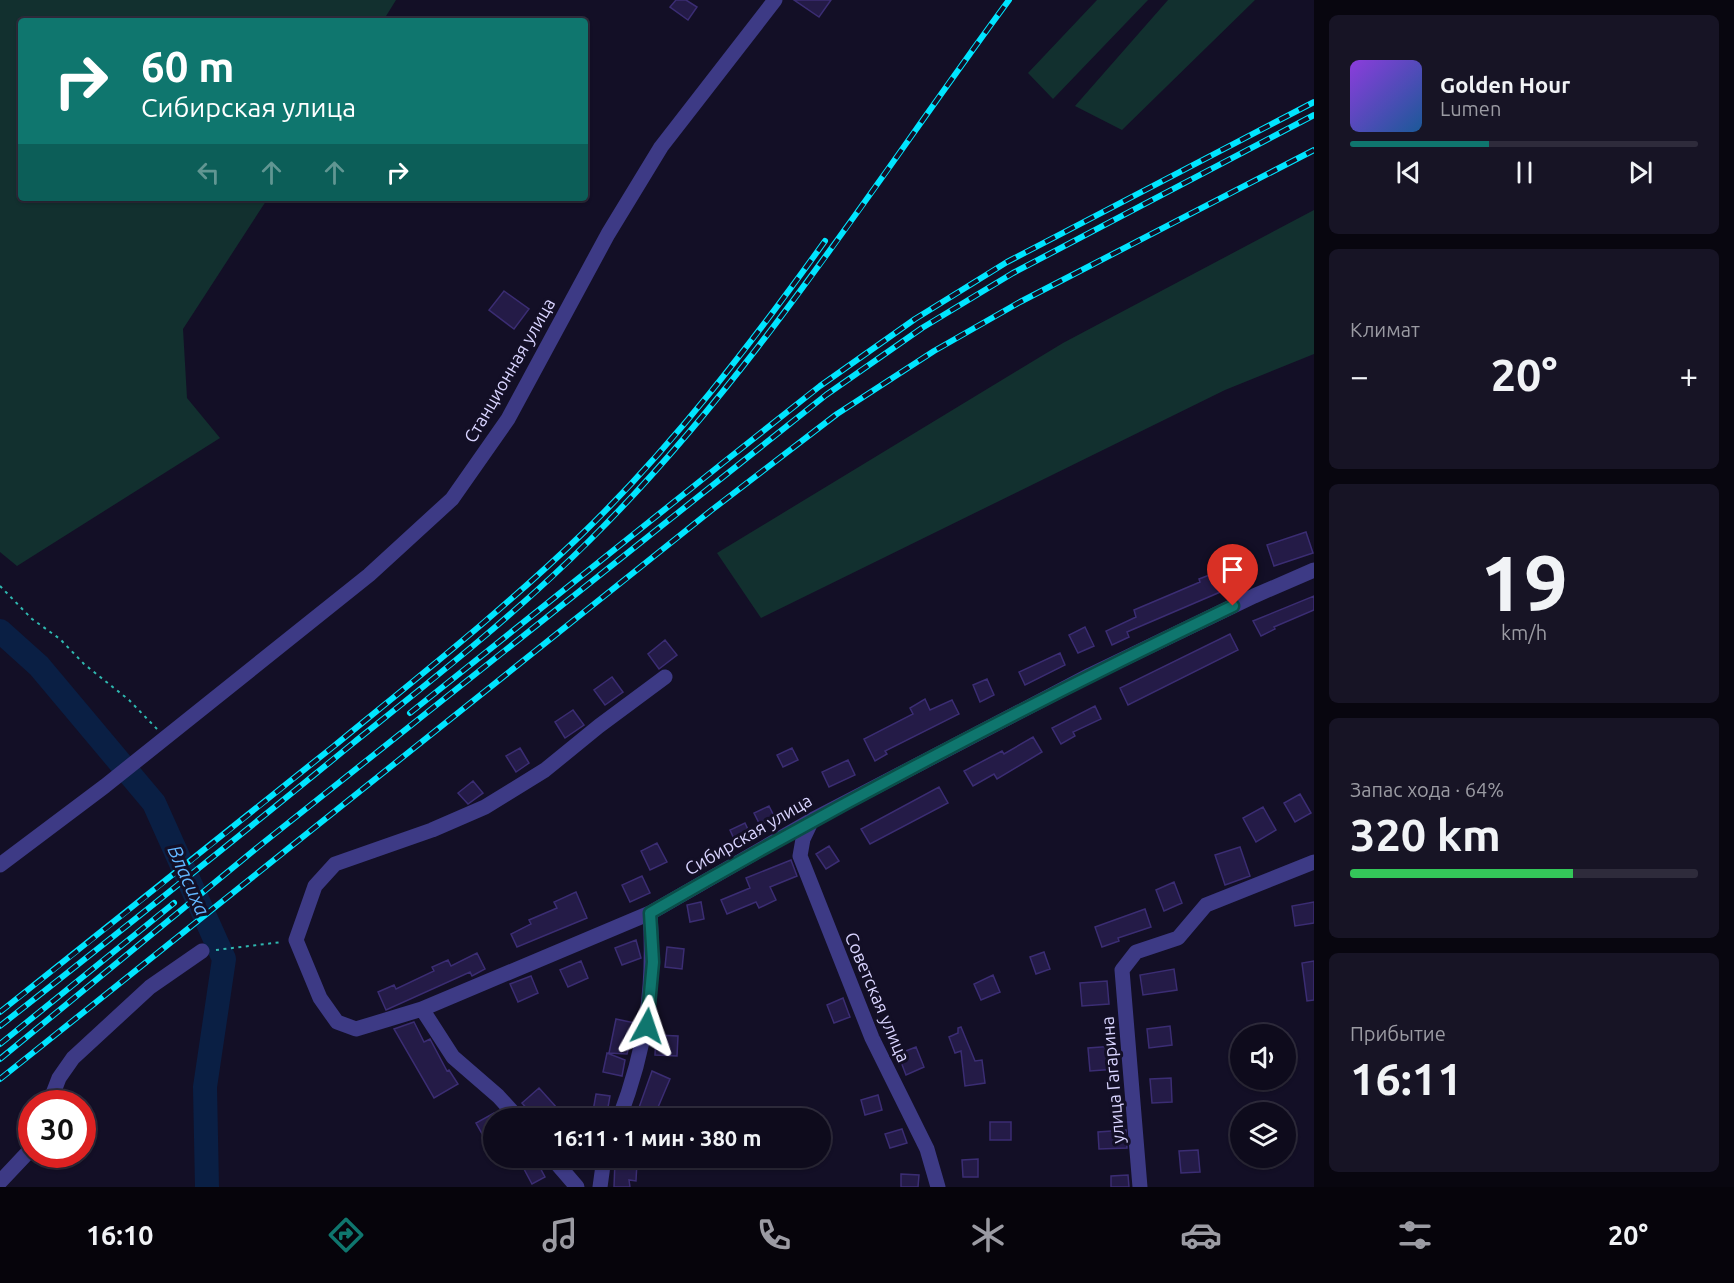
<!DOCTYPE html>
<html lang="ru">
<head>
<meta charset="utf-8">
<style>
  :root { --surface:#0e0b1c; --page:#171425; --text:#f1f3f6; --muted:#9b9ba3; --line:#2e2b3b; --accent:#0f766e }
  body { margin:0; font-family:Ubuntu,sans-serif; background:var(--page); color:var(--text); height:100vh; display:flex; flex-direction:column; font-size:22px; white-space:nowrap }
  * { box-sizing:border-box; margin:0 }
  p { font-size:20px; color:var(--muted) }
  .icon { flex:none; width:33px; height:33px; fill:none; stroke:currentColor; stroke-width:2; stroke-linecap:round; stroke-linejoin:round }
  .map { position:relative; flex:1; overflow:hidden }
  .panel { display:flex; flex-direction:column; gap:15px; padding:15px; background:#08060f; width:420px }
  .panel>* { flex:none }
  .top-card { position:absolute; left:18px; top:18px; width:570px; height:183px; border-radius:6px; box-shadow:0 2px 4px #0004,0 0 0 2px var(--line); background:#0f766e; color:#fff; overflow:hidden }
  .tools { position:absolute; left:1230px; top:1024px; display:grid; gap:12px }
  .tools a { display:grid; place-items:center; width:66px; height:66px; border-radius:50%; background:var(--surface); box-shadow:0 2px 4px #0004,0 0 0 2px var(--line); font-size:30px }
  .speed { position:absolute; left:18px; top:1090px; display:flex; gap:12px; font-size:30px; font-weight:700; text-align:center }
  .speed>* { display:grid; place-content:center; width:78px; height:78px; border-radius:50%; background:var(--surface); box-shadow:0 2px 4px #0004,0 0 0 2px var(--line); line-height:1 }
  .speed .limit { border:9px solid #d22; background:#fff; color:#111 }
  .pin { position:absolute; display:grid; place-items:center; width:51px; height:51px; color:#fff; margin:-62px -26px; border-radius:50% 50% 50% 0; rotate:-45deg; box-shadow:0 0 6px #0007 }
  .pin .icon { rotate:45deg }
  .me { position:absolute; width:66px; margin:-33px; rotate:5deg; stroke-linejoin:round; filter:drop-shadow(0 0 4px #0008) }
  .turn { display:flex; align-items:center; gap:21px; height:126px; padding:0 24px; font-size:27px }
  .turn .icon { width:78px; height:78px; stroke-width:2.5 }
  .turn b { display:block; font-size:42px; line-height:51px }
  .lanes { display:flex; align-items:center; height:57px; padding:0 24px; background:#0003; justify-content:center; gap:30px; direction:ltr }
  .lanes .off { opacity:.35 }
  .big { font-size:45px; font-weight:700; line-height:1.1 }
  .panel .widget { flex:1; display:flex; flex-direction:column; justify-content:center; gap:9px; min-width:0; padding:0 21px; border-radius:9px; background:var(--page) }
  .panel .dial { align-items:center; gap:0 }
  .dial b { font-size:78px; line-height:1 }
  .song { display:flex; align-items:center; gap:18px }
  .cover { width:72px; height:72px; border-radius:9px; background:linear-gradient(135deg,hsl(270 70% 55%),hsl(210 70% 35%)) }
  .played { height:6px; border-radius:3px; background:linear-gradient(90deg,var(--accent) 40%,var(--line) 40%) }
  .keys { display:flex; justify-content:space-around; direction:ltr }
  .heat { display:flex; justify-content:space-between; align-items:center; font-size:33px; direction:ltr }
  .charge { height:9px; border-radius:4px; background:linear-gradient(90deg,#34c759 64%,var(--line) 0) }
  .trip { position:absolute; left:483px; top:1108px; width:348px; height:60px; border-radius:30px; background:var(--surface); box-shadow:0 2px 4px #0004,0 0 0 2px var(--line); font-weight:700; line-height:60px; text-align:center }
  .menu { display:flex; height:96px; justify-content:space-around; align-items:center; background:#06040b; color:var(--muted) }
  .menu .icon { width:42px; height:42px }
  .menu .current { color:var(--accent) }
  .menu b { font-size:27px; color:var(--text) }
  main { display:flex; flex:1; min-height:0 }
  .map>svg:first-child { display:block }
  .green { fill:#12302f }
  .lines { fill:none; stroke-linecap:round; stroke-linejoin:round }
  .river { stroke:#0a1f44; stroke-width:24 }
  .building { fill:#241b47; stroke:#3b2d73; stroke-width:1.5 }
  .path { stroke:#2fb8b0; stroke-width:2; stroke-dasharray:3 4.5; stroke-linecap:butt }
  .minor { stroke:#3d3a85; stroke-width:15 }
  .rail-casing { stroke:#00e5ff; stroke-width:6 }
  .rail { stroke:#130f26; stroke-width:4; stroke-dasharray:11; stroke-linecap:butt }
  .route-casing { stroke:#0a4d48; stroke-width:15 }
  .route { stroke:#0f766e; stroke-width:10 }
  .labels { text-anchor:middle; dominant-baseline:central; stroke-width:6; stroke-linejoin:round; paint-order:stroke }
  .street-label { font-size:18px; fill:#d9d4ff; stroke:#130f26 }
  .water-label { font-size:20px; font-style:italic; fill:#62b6ff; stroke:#130f26 }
</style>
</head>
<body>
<main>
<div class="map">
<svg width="1314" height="1187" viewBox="0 0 1314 1187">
  <rect width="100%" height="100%" fill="#130f26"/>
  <path class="green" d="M 0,0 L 396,0 L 383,21 L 21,21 L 21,198 L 268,198 L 183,329 L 187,398 L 220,438 L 17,566 L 0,552 Z
    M 1097,0 L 1148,0 L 1053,99 L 1028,73 Z
    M 1168,0 L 1255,0 L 1122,130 L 1075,106 Z
    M 1314,210 L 1314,354 L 1225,390 L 761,618 L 717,553 L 1063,343 Z"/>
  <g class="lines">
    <path class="river" d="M 0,631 L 39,666 L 154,803 L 224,959 L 205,1087 L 207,1187"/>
  </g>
  <path class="building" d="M 676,0 L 686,0 L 697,7 L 688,20 L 670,7 Z
    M 794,0 L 831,0 L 819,17 Z
    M 504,291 L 529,309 L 514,329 L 489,310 Z
    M 1306,532 L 1313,553 L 1274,566 L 1267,545 Z
    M 1246,561 L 1253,578 L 1127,632 L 1129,637 L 1112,645 L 1106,631 L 1136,617 L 1134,610 L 1200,582 L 1199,579 Z
    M 1314,596 L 1314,610 L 1274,627 L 1275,629 L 1261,636 L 1253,621 Z
    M 1085,627 L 1094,646 L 1078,653 L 1069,635 Z
    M 1230,634 L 1238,650 L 1128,705 L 1120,688 Z
    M 665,640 L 677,655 L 659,669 L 648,654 Z
    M 1060,653 L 1065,665 L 1025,685 L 1019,672 Z
    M 612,677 L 623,692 L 605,705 L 594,690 Z
    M 987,679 L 994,695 L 980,702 L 973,685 Z
    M 925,699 L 930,710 L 952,700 L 959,714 L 885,751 L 887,754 L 875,761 L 864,739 L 913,714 L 910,708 Z
    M 1095,706 L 1101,719 L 1073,732 L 1075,736 L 1061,744 L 1052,728 Z
    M 573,710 L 584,725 L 565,738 L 555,722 Z
    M 1033,737 L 1042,752 L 997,779 L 994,774 L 973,786 L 964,771 L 1002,751 L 1004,754 Z
    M 520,748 L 529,763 L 516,772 L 506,756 Z
    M 792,748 L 798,760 L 783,767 L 777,755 Z
    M 848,760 L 855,775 L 829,787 L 822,772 Z
    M 473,781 L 483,793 L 468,804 L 458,793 Z
    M 939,787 L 948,803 L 870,844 L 861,829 Z
    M 1300,794 L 1311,813 L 1295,822 L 1284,803 Z
    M 769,806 L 775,818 L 760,825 L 754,813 Z
    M 1263,807 L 1276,830 L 1256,842 L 1243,818 Z
    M 745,823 L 751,836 L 736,843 L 730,830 Z
    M 657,843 L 667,862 L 650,870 L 641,851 Z
    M 829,846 L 839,861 L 826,869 L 816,854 Z
    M 1240,847 L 1250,876 L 1225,885 L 1215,855 Z
    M 791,860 L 797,876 L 770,887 L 776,900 L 759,908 L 756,902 L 727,914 L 721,900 L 750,888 L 746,878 Z
    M 642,876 L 650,893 L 630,902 L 622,885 Z
    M 1174,882 L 1182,903 L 1164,911 L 1156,890 Z
    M 576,892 L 587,918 L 517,947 L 511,934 L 531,924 L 529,920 L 557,908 L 554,902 Z
    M 701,902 L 704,919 L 690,922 L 687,905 Z
    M 1314,902 L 1314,923 L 1295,926 L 1292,906 Z
    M 1145,909 L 1151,927 L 1118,938 L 1119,941 L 1102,947 L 1095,927 Z
    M 636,940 L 641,958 L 622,965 L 615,948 Z
    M 667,947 L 684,949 L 682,969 L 665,967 Z
    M 1044,952 L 1050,969 L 1036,974 L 1030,957 Z
    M 477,953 L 485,969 L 472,976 L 470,972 L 386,1010 L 378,992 L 394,985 L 396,989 L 434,971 L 432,967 L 448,960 L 451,966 Z
    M 581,961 L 588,978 L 568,987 L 560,970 Z
    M 1314,961 L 1314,1000 L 1307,1001 L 1302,963 Z
    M 1174,969 L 1177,990 L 1143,995 L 1140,975 Z
    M 993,975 L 1000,992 L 981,1000 L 974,984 Z
    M 531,976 L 538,993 L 518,1002 L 510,984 Z
    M 1107,981 L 1109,1004 L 1082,1006 L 1080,983 Z
    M 843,998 L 850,1017 L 834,1023 L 827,1005 Z
    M 616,1019 L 635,1023 L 627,1054 L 609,1053 Z
    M 414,1022 L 424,1042 L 430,1039 L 447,1071 L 449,1070 L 458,1084 L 434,1098 L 394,1029 Z
    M 1170,1026 L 1172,1045 L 1149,1048 L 1147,1029 Z
    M 961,1027 L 975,1061 L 982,1060 L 985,1083 L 965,1086 L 961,1051 L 955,1053 L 949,1037 L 958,1033 L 958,1028 Z
    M 656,1035 L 678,1036 L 677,1056 L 655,1055 Z
    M 1115,1046 L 1117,1069 L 1090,1071 L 1088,1048 Z
    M 916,1047 L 924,1067 L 906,1075 L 898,1054 Z
    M 607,1053 L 625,1060 L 622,1076 L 603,1072 Z
    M 652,1071 L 670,1079 L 653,1119 L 644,1119 L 636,1116 Z
    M 1171,1078 L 1172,1102 L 1152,1103 L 1150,1079 Z
    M 539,1088 L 557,1108 L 544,1119 L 536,1119 L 522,1103 Z
    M 596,1094 L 610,1096 L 607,1113 L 593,1111 Z
    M 878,1095 L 882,1110 L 865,1115 L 861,1100 Z
    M 494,1113 L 494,1155 L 476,1123 Z
    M 990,1122 L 1011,1122 L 1011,1140 L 990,1140 Z
    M 902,1129 L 907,1143 L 890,1148 L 885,1134 Z
    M 1126,1130 L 1127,1148 L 1099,1149 L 1098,1132 Z
    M 1198,1150 L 1200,1172 L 1181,1173 L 1179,1151 Z
    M 978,1159 L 978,1177 L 963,1177 L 962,1160 Z
    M 615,1161 L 637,1162 L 636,1181 L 629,1180 L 630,1187 L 614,1187 Z
    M 537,1162 L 545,1177 L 532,1184 L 524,1169 Z
    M 901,1174 L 919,1175 L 918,1187 L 901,1187 Z
    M 1128,1175 L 1129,1187 L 1111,1187 L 1111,1176 Z"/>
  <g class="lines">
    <path class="path" d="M 0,586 L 32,619 L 60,639 L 84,664 L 129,700 L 157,729
      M 216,950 L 282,942"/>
    <path class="minor" d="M 665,677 L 599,726 L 545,770 L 485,807 L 432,830 L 335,864 L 315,886 L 296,940 L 320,998 L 337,1022 L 356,1029 L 422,1009 L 650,913 L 812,820 L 1090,675 L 1254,596 L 1314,570
      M 812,820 L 803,839 L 800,856 L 872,1038 L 927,1149 L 938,1187
      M 0,865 L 105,786 L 369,575 L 452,499 L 508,419 L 608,234 L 661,147 L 775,0
      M 422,1009 L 453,1057 L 498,1096 L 519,1119
      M 49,1104 L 59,1078 L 73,1058 L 150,987 L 202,951
      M 619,1119 C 646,1048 655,988 650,913
      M 552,1158 L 577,1187
      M 0,1182 L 32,1148
      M 600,1187 L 604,1158
      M 1140,1187 L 1122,970 L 1136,952 L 1178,938 L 1206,905 L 1314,862"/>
    <g class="rail-casing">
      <path id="rail" d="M 410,713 L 724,462 L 820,386 L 915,319 L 1007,262 L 1314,102
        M 0,1012 C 112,924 223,835 334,746 C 418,677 503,610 581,535 C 672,447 751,344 825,241
        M 0,1026 C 118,933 236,839 352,744 C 433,679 516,614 590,540 C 752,379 874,183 1009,0
        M 0,1044 L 174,903
        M 0,1059 L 258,847 L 826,395 L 922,328 L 1013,273 L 1314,115
        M 0,1079 L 713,509 L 837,414 L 934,351 L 1020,302 L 1314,150"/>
    </g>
    <use href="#rail" class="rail"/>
  </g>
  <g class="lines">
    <g class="route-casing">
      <path id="route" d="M 647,1026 L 653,962 L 650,913 C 840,803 1035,701 1233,606"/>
    </g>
    <use href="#route" class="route"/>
  </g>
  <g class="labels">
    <g class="street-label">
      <text transform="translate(509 370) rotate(-60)">Станционная улица</text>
      <text transform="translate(748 834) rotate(-30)">Сибирская улица</text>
      <text transform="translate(878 997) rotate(67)">Советская улица</text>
      <text transform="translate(1112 1080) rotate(-95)">улица Гагарина</text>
    </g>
    <g class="water-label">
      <text transform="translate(189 880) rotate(66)">Власиха</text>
    </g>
  </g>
</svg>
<div class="tools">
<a><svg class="icon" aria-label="sound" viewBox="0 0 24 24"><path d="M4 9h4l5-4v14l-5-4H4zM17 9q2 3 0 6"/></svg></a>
<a><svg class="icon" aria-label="layers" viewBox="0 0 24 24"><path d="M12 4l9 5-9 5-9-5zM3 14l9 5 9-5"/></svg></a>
</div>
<div class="speed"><div class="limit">30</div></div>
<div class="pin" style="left:1233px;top:606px;background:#d93025"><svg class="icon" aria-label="arrive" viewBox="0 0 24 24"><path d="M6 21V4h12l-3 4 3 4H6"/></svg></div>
<svg class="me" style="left:647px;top:1026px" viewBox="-20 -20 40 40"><path d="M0-17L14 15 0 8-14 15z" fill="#0f766e" stroke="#fff" stroke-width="4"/></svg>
<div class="trip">16:11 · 1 мин · 380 m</div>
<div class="top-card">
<div class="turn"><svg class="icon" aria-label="right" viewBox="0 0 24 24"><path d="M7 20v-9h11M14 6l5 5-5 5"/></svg><div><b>60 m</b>Сибирская улица</div></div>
<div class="lanes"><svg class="icon off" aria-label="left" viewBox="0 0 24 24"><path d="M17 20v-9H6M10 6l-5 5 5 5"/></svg><svg class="icon off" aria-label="ahead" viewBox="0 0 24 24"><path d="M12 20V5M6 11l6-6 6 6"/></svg><svg class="icon off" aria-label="ahead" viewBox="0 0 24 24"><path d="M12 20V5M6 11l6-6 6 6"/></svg><svg class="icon" aria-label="right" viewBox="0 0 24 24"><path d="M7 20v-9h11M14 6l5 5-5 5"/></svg></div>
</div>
</div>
<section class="panel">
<div class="widget">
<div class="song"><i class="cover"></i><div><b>Golden Hour</b><p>Lumen</p></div></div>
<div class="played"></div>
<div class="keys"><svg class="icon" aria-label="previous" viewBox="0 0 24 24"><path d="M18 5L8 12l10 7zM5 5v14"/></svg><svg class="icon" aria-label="pause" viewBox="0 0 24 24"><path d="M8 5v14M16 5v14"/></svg><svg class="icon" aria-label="next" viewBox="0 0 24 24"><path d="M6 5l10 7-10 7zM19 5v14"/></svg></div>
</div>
<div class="widget"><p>Климат</p>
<div class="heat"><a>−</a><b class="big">20°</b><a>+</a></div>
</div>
<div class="widget dial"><b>19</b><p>km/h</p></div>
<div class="widget"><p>Запас хода · 64%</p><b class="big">320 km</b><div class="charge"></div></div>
<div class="widget"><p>Прибытие</p><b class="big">16:11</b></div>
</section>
</main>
<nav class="menu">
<b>16:10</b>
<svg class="icon current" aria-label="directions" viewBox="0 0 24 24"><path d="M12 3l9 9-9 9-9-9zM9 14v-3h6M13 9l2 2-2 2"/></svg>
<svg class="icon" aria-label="music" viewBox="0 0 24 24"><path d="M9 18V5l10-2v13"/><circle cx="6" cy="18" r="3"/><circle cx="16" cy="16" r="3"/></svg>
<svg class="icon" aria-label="phone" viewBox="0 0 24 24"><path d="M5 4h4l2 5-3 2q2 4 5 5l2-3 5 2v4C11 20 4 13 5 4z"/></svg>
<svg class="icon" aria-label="climate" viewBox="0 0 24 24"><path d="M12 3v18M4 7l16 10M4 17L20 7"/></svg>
<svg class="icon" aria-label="car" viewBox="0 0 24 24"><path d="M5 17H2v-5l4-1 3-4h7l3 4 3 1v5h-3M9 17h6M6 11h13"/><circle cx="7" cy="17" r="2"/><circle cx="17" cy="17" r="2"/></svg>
<svg class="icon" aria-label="filters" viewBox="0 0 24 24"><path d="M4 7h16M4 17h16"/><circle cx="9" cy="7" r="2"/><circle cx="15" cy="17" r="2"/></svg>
<b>20°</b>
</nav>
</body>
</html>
